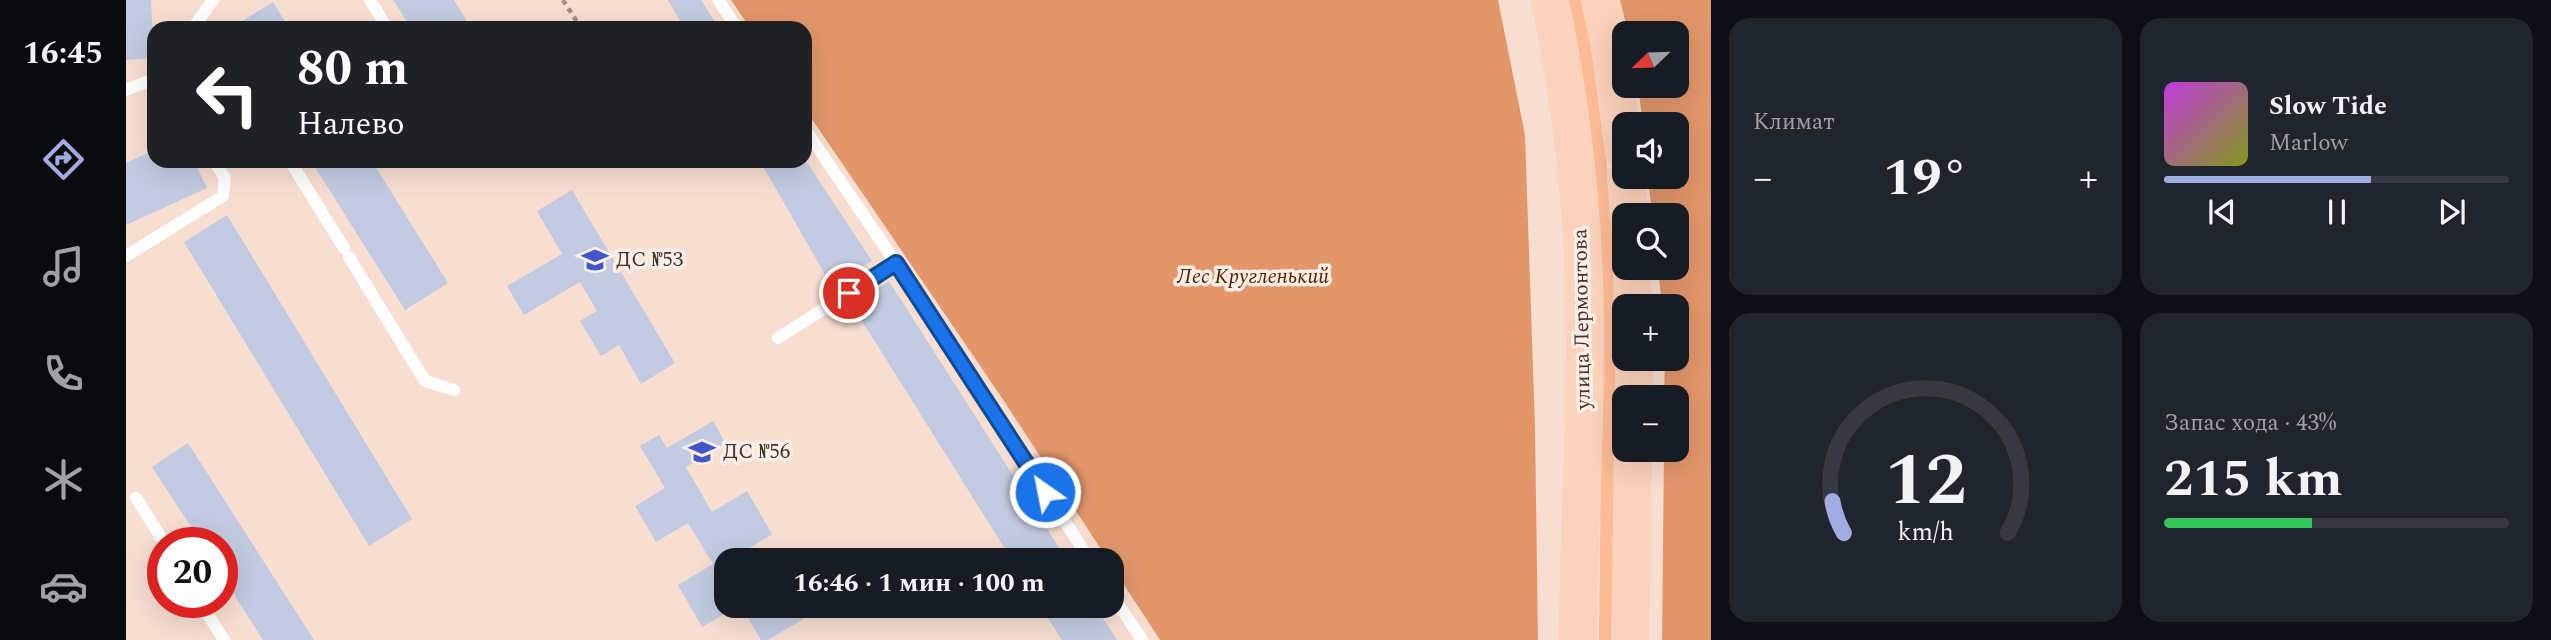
<!DOCTYPE html>
<html lang="ru">
<head>
<meta charset="utf-8">
<style>
  :root { --surface:#171b24; --page:#20242c; --text:#f1f3f6; --muted:#9ea1a6; --line:#363941; --accent:#a1ade2 }
  body { margin:0; font-family:Spectral,serif; background:var(--page); color:var(--text); height:100vh; display:flex; flex-direction:column; font-size:26px; white-space:nowrap }
  * { box-sizing:border-box; margin:0 }
  p { font-size:23px; color:var(--muted) }
  .icon { flex:none; width:38px; height:38px; fill:none; stroke:currentColor; stroke-width:2; stroke-linecap:round; stroke-linejoin:round }
  .map { position:relative; flex:1; overflow:hidden }
  .drawer { display:flex; flex-direction:column; gap:18px; padding:18px; background:#0d0f14; width:840px }
  .drawer>* { flex:none }
  .top-card { position:absolute; left:21px; top:21px; width:665px; height:147px; border-radius:21px; box-shadow:0 7px 28px #0002; background:#202124; color:#fff; overflow:hidden }
  .needle { width:46px; rotate:247deg }
  .buttons { position:absolute; left:1486px; top:21px; display:grid; gap:14px }
  .buttons a { display:grid; place-items:center; width:77px; height:77px; border-radius:14px; background:var(--surface); box-shadow:0 7px 28px #0002; font-size:35px }
  .speed { position:absolute; left:21px; top:527px; display:flex; gap:14px; font-size:35px; font-weight:700; text-align:center }
  .speed>* { display:grid; place-content:center; width:91px; height:91px; border-radius:50%; background:var(--surface); box-shadow:0 7px 28px #0002; line-height:1 }
  .speed .limit { border:10px solid #d22; background:#fff; color:#111 }
  .pin { position:absolute; display:grid; place-items:center; width:60px; height:60px; color:#fff; margin:-30px; border:4px solid #fff; border-radius:50%; box-shadow:0 2px 7px #0007 }
  .me { position:absolute; width:77px; margin:-38px; rotate:327deg; stroke-linejoin:round; filter:drop-shadow(0 0 5px #0008) }
  .turn { display:flex; align-items:center; gap:24px; height:147px; padding:0 35px; font-size:32px }
  .turn .icon { width:91px; height:91px; stroke-width:2.5 }
  .turn b { display:block; font-size:49px; line-height:60px }
  .big { font-size:52px; font-weight:700; line-height:1.1 }
  .drawer .tile { flex:1; display:flex; flex-direction:column; justify-content:center; gap:10px; min-width:0; padding:0 24px; border-radius:21px; background:var(--page) }
  .drawer .dial { align-items:center; gap:0 }
  .dial svg { height:182px; overflow:visible; fill:none; stroke:var(--line); stroke-width:7; stroke-linecap:round; text-anchor:middle }
  .dial text { fill:var(--text); stroke:none }
  .song { display:flex; align-items:center; gap:21px }
  .cover { width:84px; height:84px; border-radius:10px; background:linear-gradient(135deg,hsl(290 70% 55%),hsl(70 70% 35%)) }
  .played { height:7px; border-radius:4px; background:linear-gradient(90deg,var(--accent) 60%,var(--line) 60%) }
  .keys { display:flex; justify-content:space-around; direction:ltr }
  .heat { display:flex; justify-content:space-between; align-items:center; font-size:38px; direction:ltr }
  .charge { height:10px; border-radius:5px; background:linear-gradient(90deg,#34c759 43%,var(--line) 0) }
  .drawer .tiles { flex:1; display:grid; gap:18px; grid-template-columns:repeat(2,1fr) }
  .trip { position:absolute; left:588px; top:548px; width:410px; height:70px; border-radius:21px; background:var(--surface); box-shadow:0 7px 28px #0002; font-weight:700; line-height:70px; text-align:center }
  main { display:flex; flex:1; min-height:0 }
  .menu { display:flex; flex-direction:column; width:126px; justify-content:space-around; align-items:center; background:#090b0e; color:var(--muted) }
  .menu .icon { width:49px; height:49px }
  .menu .active { color:var(--accent) }
  .menu b { font-size:32px; color:var(--text) }
  .map>svg:first-child { display:block }
  .green { fill:#fcba96 }
  .forest { fill:#e3966a }
  .building { fill:#c3cbe2 }
  .lines { fill:none; stroke-linecap:round; stroke-linejoin:round }
  .path { stroke:#a18f85; stroke-width:4.5; stroke-dasharray:5 5; stroke-linecap:butt }
  .service { stroke:#fff; stroke-width:12 }
  .primary { stroke:#fbd2bb; stroke-width:38 }
  .route-casing { stroke:#114b97; stroke-width:18 }
  .route { stroke:#1a73e8; stroke-width:12 }
  .labels { text-anchor:middle; dominant-baseline:central; stroke-width:7; stroke-linejoin:round; paint-order:stroke }
  .poi-label { font-size:21px; fill:#3d332e; stroke:#fdeee6; text-anchor:start }
  .park-label { font-size:21px; font-style:italic; fill:#512100; stroke:#fdeee6 }
  .street-label { font-size:21px; fill:#3d332e; stroke:#fdeee6 }
</style>
</head>
<body>
<main>
<nav class="menu">
<b>16:45</b>
<svg class="icon active" aria-label="directions" viewBox="0 0 24 24"><path d="M12 3l9 9-9 9-9-9zM9 14v-3h6M13 9l2 2-2 2"/></svg>
<svg class="icon" aria-label="music" viewBox="0 0 24 24"><path d="M9 18V5l10-2v13"/><circle cx="6" cy="18" r="3"/><circle cx="16" cy="16" r="3"/></svg>
<svg class="icon" aria-label="phone" viewBox="0 0 24 24"><path d="M5 4h4l2 5-3 2q2 4 5 5l2-3 5 2v4C11 20 4 13 5 4z"/></svg>
<svg class="icon" aria-label="climate" viewBox="0 0 24 24"><path d="M12 3v18M4 7l16 10M4 17L20 7"/></svg>
<svg class="icon" aria-label="car" viewBox="0 0 24 24"><path d="M5 17H2v-5l4-1 3-4h7l3 4 3 1v5h-3M9 17h6M6 11h13"/><circle cx="7" cy="17" r="2"/><circle cx="17" cy="17" r="2"/></svg>
</nav>
<div class="map">
<svg width="1585" height="640" viewBox="0 0 1585 640">
  <rect width="100%" height="100%" fill="#f7ded1"/>
  <path class="green" d="M 1441,0 L 1457,0 C 1500,211 1490,426 1488,640 L 1473,640 L 1476,368 Z"/>
  <path class="forest" d="M 605,0 L 1372,0 L 1399,135 L 1409,427 L 1412,640 L 1034,640 L 985,565 L 985,560 L 982,560 L 876,398 L 679,109 L 679,28 L 624,28 Z
    M 1494,0 L 1585,0 L 1585,640 L 1536,640 L 1538,450 L 1550,450 L 1550,397 L 1538,397 L 1539,359 L 1550,359 L 1550,306 L 1536,306 L 1532,268 L 1550,268 L 1550,215 L 1526,215 L 1522,177 L 1550,177 L 1550,124 L 1517,124 L 1512,86 L 1550,86 L 1550,33 L 1502,33 Z"/>
  <path class="building" d="M 0,0 L 25,0 L 28,58 L 0,60 Z
    M 267,0 L 328,0 L 345,28 L 285,28 Z
    M 542,0 L 575,0 L 593,28 L 558,28 Z
    M 147,2 L 163,28 L 105,28 Z
    M 28,150 L 28,161 L 68,161 L 81,188 L 0,225 L 0,163 Z
    M 185,161 L 246,161 L 322,283 L 279,310 Z
    M 634,161 L 680,161 L 746,261 L 705,285 Z
    M 446,190 L 549,363 L 515,384 L 493,345 L 475,356 L 454,321 L 471,311 L 454,282 L 398,315 L 381,286 L 436,254 L 411,211 Z
    M 101,215 L 286,519 L 243,546 L 58,242 Z
    M 763,281 L 941,560 L 886,560 L 726,305 Z
    M 587,421 L 599,443 L 560,467 L 586,512 L 621,491 L 646,534 L 614,554 L 617,560 L 600,560 L 600,606 L 612,606 L 576,627 L 552,585 L 587,564 L 562,523 L 530,542 L 509,506 L 539,488 L 514,446 L 533,435 L 541,448 Z
    M 62,443 L 188,640 L 137,640 L 96,576 L 96,542 L 75,542 L 26,467 Z
    M 615,606 L 695,606 L 696,608 L 642,640 L 635,640 Z
    M 914,606 L 969,606 L 991,640 L 936,640 Z"/>
  <g class="lines">
    <path class="path" d="M 437,0 L 455,28"/>
    <path class="service" d="M 244,0 L 261,28
      M 592,0 L 611,28
      M 67,28 L 87,0
      M 0,90 L 28,79
      M 679,129 L 770,263 L 964,560
      M 164,161 L 218,248
      M 0,256 L 97,196 L 99,178 L 88,161
      M 223,257 L 299,381 L 328,390
      M 652,338 L 770,263
      M 10,498 L 38,542
      M 985,593 L 1016,640
      M 74,602 L 98,640"/>
    <path class="primary" d="M 1424,0 C 1449,121 1461,245 1459,369 C 1458,460 1452,550 1452,640
      M 1474,0 L 1484,48 L 1498,151
      M 1500,177 L 1503,215
      M 1506,268 L 1507,306
      M 1508,397 L 1508,359
      M 1504,640 L 1507,450"/>
  </g>
  <g class="lines">
    <g class="route-casing">
      <path id="route" d="M 723,293 L 770,263 L 919,492"/>
    </g>
    <use href="#route" class="route"/>
  </g>
  <defs>
    <g id="school-bare" transform="scale(2.1)"><path d="M0-5L7-2L0 1L-7-2ZM-4 1L0 2.5L4 1V4Q0 6-4 4Z" fill="#4057ca" stroke="#fdeee6" stroke-width="2.5" paint-order="stroke"/></g>
  </defs>
  <g fill-rule="evenodd">
    <use href="#school-bare" x="469" y="260"/>
    <use href="#school-bare" x="576" y="452"/>
  </g>
  <g class="labels">
    <g class="poi-label">
      <text x="490" y="260">ДС №53</text>
      <text x="597" y="452">ДС №56</text>
    </g>
    <g class="park-label">
      <text x="1127" y="277">Лес Кругленький</text>
    </g>
    <g class="street-label">
      <text transform="translate(1456 319) rotate(-91)">улица Лермонтова</text>
    </g>
  </g>
</svg>
<div class="buttons">
<a><svg class="needle" viewBox="-14 -14 28 28"><path d="M0-13l5 13h-10z" fill="#e53935"/><path d="M0 13l5-13h-10z" fill="#9ea1a6"/></svg></a>
<a><svg class="icon" aria-label="sound" viewBox="0 0 24 24"><path d="M4 9h4l5-4v14l-5-4H4zM17 9q2 3 0 6"/></svg></a>
<a><svg class="icon" aria-label="search" viewBox="0 0 24 24"><circle cx="10" cy="10" r="6"/><path d="M15 15l6 6"/></svg></a>
<a>+</a>
<a>−</a>
</div>
<div class="speed"><div class="limit">20</div></div>
<div class="pin" style="left:723px;top:293px;background:#d93025"><svg class="icon" aria-label="arrive" viewBox="0 0 24 24"><path d="M6 21V4h12l-3 4 3 4H6"/></svg></div>
<svg class="me" style="left:919px;top:492px" viewBox="-20 -20 40 40"><circle r="17" fill="#1a73e8" stroke="#fff" stroke-width="3"/><path d="M0-11L8 9 0 5-8 9z" fill="#fff"/></svg>
<div class="trip">16:46 · 1 мин · 100 m</div>
<div class="top-card">
<div class="turn"><svg class="icon" aria-label="left" viewBox="0 0 24 24"><path d="M17 20v-9H6M10 6l-5 5 5 5"/></svg><div><b>80 m</b>Налево</div></div>
</div>
</div>
<section class="drawer">
<div class="tiles">
<div class="tile"><p>Климат</p>
<div class="heat"><a>−</a><b class="big">19°</b><a>+</a></div>
</div>
<div class="tile">
<div class="song"><i class="cover"></i><div><b>Slow Tide</b><p>Marlow</p></div></div>
<div class="played"></div>
<div class="keys"><svg class="icon" aria-label="previous" viewBox="0 0 24 24"><path d="M18 5L8 12l10 7zM5 5v14"/></svg><svg class="icon" aria-label="pause" viewBox="0 0 24 24"><path d="M8 5v14M16 5v14"/></svg><svg class="icon" aria-label="next" viewBox="0 0 24 24"><path d="M6 5l10 7-10 7zM19 5v14"/></svg></div>
</div>
<div class="tile dial"><svg viewBox="0 0 100 80">
<path d="M14 69A42 42 0 1 1 86 69"/>
<path d="M14 69A42 42 0 0 1 9 55" stroke="#a1ade2"/>
<text x="50" y="56" font-size="32" font-weight="700">12</text>
<text x="50" y="72" font-size="11">km/h</text>
</svg></div>
<div class="tile"><p>Запас хода · 43%</p><b class="big">215 km</b><div class="charge"></div></div>
</div>
</section>
</main>
</body>
</html>
